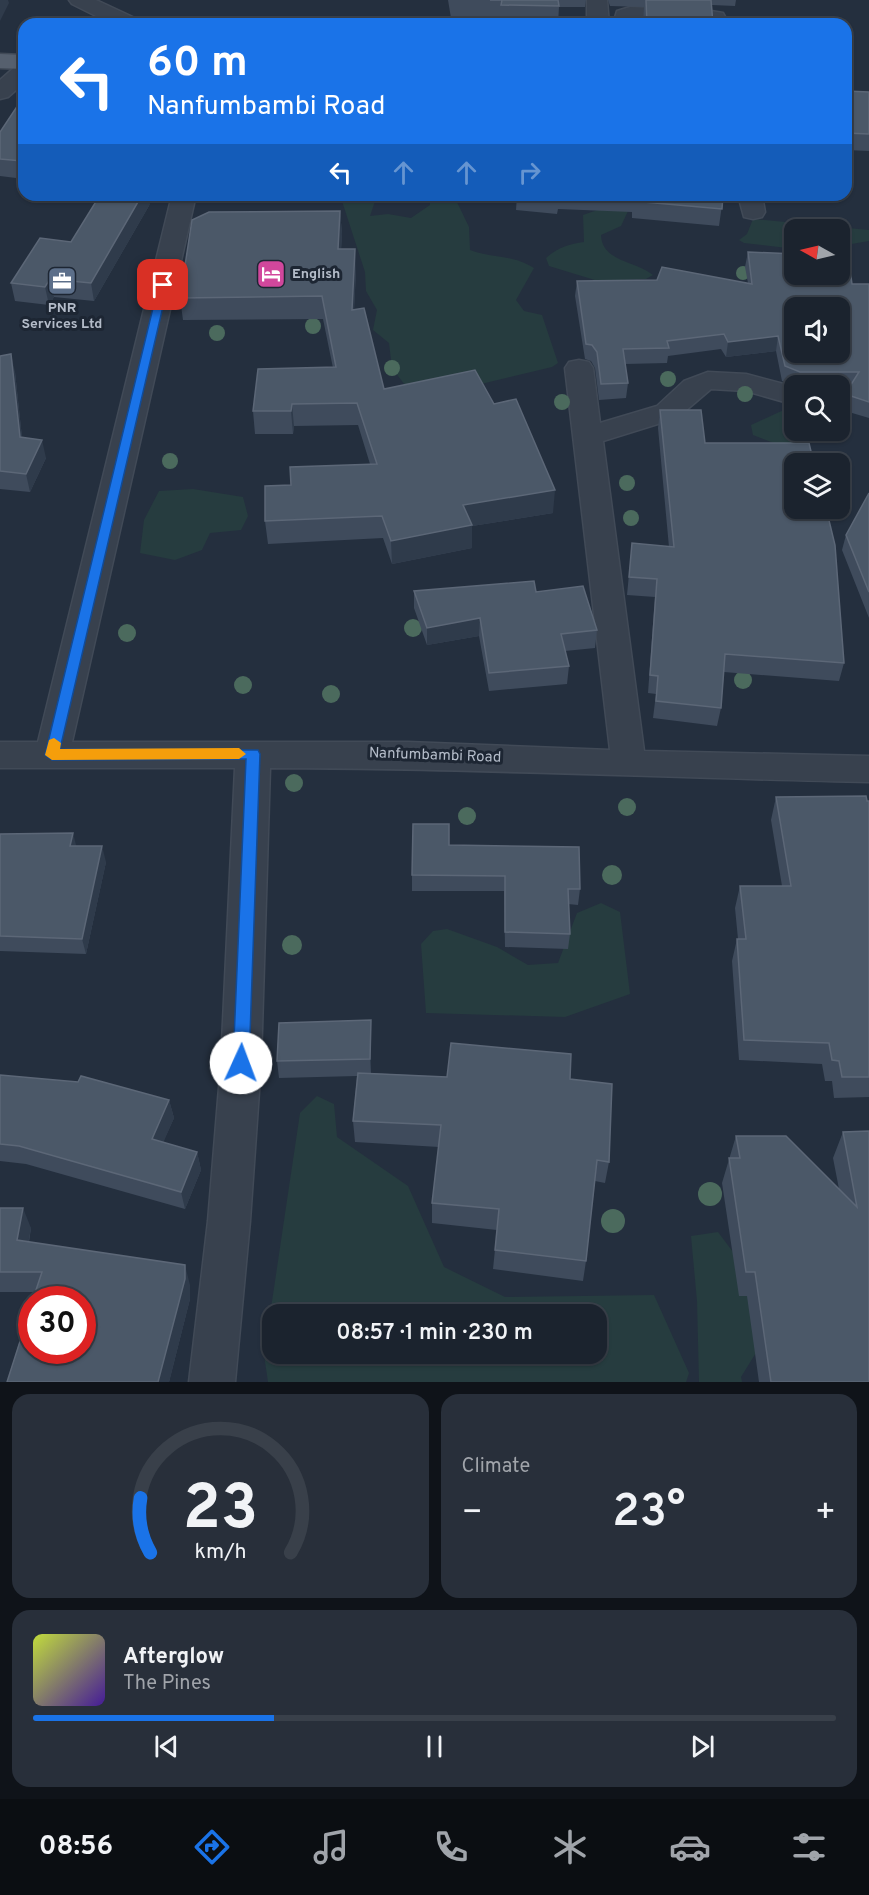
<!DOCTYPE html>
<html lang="en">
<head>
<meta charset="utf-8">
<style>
  :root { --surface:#1b232e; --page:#282f3a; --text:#f1f3f6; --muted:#a0a4aa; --line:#39404a; --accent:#1a73e8 }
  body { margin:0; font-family:Overpass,sans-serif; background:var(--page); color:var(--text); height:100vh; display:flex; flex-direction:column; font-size:22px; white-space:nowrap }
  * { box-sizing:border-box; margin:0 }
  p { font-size:20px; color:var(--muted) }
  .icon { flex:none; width:33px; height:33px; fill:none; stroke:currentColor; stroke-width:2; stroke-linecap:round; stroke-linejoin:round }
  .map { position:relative; height:1382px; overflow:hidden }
  .side { display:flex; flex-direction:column; gap:12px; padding:12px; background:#0f1319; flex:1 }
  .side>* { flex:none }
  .top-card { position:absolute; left:18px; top:18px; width:834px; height:183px; border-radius:18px; box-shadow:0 2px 4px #0004,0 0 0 2px var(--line); background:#1a73e8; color:#fff; overflow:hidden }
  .needle { width:39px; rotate:278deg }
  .fabs { position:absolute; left:784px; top:219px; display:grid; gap:12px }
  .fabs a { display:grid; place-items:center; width:66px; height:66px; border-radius:12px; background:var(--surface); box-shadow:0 2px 4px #0004,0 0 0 2px var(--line); font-size:30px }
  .speed { position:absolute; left:18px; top:1286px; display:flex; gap:12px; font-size:30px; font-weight:700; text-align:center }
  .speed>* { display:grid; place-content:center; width:78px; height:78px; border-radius:50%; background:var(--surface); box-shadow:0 2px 4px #0004,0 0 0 2px var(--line); line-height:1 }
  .speed .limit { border:9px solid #d22; background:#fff; color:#111 }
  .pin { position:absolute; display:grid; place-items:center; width:51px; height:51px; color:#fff; margin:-26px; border-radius:12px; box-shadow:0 3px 9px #0006 }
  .me { position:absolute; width:66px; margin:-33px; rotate:2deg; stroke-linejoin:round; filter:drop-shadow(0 0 4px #0008) }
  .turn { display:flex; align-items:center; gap:21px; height:126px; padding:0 30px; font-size:27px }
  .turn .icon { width:78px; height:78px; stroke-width:2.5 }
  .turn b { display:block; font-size:42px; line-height:51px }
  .lanes { display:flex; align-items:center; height:57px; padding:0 30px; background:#0003; justify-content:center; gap:30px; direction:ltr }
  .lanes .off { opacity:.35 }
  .big { font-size:45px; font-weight:600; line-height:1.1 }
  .side .tile { flex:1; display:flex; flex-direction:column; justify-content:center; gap:9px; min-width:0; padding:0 21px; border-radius:18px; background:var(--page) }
  .side .dial { align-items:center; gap:0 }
  .dial svg { height:156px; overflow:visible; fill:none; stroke:var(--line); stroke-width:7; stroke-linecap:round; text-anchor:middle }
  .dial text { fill:var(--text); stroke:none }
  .song { display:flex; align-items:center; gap:18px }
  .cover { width:72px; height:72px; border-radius:9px; background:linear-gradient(135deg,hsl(70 70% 55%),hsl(260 70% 35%)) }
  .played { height:6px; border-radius:3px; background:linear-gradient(90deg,var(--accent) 30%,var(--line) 30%) }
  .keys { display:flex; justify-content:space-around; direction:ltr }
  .heat { display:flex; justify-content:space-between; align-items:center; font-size:33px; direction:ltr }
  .side .tiles { flex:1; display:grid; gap:12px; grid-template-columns:1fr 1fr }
  .tile:last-child { grid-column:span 2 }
  .trip { position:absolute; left:262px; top:1304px; width:345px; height:60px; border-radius:18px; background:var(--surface); box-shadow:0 2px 4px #0004,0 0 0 2px var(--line); font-weight:600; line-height:60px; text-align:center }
  .tabs { display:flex; height:96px; justify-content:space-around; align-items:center; background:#0b0e12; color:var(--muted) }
  .tabs .icon { width:42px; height:42px }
  .tabs .active { color:var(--accent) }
  .tabs b { font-size:27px; color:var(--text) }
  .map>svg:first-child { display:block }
  .green { fill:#263c3f; fill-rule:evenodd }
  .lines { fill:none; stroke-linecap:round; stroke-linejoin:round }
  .minor-casing { stroke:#414a57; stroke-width:3 }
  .major-casing { stroke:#414a57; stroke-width:3 }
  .minor { fill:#38414e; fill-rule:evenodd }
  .major { fill:#56606e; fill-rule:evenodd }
  .tree { fill:#4b6a5d }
  .wall { fill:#3f4b5c }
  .shaded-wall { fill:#2f3b4b }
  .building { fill:#4b5868; stroke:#5c6777; stroke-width:1.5; fill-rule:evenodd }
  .route { fill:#1a73e8; stroke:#114b97; stroke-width:1.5 }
  .slow { fill:#f59e0b }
  .labels { text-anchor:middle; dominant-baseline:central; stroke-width:6; stroke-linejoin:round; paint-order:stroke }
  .far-poi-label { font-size:14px; font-weight:bold; fill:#b4bcc9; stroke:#1d2633; text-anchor:start }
  .street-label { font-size:15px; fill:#b4bcc9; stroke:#1d2633 }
</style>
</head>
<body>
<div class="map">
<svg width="869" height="1382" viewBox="0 0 869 1382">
  <rect width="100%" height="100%" fill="#242f3e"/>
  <path class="green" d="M 340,195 L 377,195 L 370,216 L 388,214 L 411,218 L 430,205 L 430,199 L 455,198 L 469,227 L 470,250 C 494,259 511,254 534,268 L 516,300 L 524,311 L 542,315 L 558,363 L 552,367 L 444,393 L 408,389 L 392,368 L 389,343 L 373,330 L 377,310 L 366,291 L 365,272 Z
    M 612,205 L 628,211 L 621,226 L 601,235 C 602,262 636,261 653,275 L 646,279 L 598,281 L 549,266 L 546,258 C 557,248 569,244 584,242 L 583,215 Z
    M 753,219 L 869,230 L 869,241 L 840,246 L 840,230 L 795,230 L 795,249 L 744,243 L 739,240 L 747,234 Z
    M 788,408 L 795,410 L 795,430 L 810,431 L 810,449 L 795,451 L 753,435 L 751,425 Z
    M 193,489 L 243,497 L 248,516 L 241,530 L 210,533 L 202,550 L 175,560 L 140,553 L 144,520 L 159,491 Z
    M 601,903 L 620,912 L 630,994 L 565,1017 L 426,1013 L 421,944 L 433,931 L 447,929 L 497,947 L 528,965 L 558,963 L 577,913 Z
    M 317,1096 L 334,1104 L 337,1137 L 408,1186 L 444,1267 L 505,1297 L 654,1295 L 689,1373 L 686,1382 L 268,1382 L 264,1355 L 300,1113 ZM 273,1314 L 597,1314 L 597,1353 L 273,1353 Z
    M 718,1232 L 766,1296 L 765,1338 L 741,1377 L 742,1382 L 699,1382 L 697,1301 L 691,1236 Z"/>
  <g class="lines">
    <g class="minor-casing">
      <path id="minor" d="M 69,0 L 96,0 L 137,19 L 140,24 L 112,24 L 72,4 Z
        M 587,0 L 607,0 L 609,24 L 587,24 Z
        M 630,7 L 705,10 L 723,13 L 729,24 L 635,20 L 635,24 L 613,24 L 617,11 Z
        M 24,64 L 24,83 L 8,97 L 0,99 L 0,80 L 16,66 Z
        M 172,195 L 196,195 L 72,742 L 408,742 L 610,750 L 565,368 L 569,362 L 579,360 L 589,362 L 593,368 L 600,423 L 657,406 L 684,381 L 708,372 L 746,374 L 795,387 L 795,405 L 746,391 L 711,389 L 677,418 L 603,441 L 644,751 L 869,756 L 869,782 C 669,778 469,768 270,768 L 261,1063 L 250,1221 L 235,1382 L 189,1382 L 208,1221 L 221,1063 L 235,768 L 0,768 L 0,742 L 38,742 Z
        M 738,195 L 762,195 L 765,212 L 762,217 L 753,219 L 744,217 Z"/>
    </g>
    <g class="major-casing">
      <path id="major" d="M 0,54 L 24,55 L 24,69 L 0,68 Z"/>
    </g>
    <use href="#minor" class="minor"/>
    <use href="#major" class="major"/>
  </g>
  <g class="tree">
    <circle cx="743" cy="273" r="7"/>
    <circle cx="313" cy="326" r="8"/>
    <circle cx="217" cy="333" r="8"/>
    <circle cx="392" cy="368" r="8"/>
    <circle cx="668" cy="379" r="8"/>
    <circle cx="745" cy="394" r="8"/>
    <circle cx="562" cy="402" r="8"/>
    <circle cx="170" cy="461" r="8"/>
    <circle cx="627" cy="483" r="8"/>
    <circle cx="631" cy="518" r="8"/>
    <circle cx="413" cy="628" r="9"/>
    <circle cx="127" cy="633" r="9"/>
    <circle cx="743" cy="680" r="9"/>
    <circle cx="243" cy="685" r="9"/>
    <circle cx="331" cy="694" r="9"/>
    <circle cx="294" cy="783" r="9"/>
    <circle cx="627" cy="807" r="9"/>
    <circle cx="467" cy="816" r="9"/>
    <circle cx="612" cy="875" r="10"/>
    <circle cx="292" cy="945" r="10"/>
    <circle cx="710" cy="1194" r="12"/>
    <circle cx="613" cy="1221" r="12"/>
  </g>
  <path class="wall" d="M 448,0 L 586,0 L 585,7 L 559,7 L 558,24 L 501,24 L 501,19 L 451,18 Z
    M 608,0 L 736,0 L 735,6 L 712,5 L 713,24 L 643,24 L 644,7 L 610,6 Z
    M 846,91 L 869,92 L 869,151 L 846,150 Z
    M 24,102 L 24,179 L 0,176 L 0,132 Z
    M 517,195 L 730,195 L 730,198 L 723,198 L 719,226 L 632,218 L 632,212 L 558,209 L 557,214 L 516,210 Z
    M 150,204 L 94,301 L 54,297 L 49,305 L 15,301 L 11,283 L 71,242 Z
    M 340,211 L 342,234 L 341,249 L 356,271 L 354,309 L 384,389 L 553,513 L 472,526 L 472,548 L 392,564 L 383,538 L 268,544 L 265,521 L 291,485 L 370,464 L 358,425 L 294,426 L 293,434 L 255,434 L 253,411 L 333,368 L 323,319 L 183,320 L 180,298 Z
    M 748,252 L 795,274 L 852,284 L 869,284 L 869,418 L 842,410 L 845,394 L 850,387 L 840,387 L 840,386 L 795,386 L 782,381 L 776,351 L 726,357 L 721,349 L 668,356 L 667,363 L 625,364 L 628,383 L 626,398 L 599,400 L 595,368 L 591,361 L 585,359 L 575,296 L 577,281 L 748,283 L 745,267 Z
    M 0,356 L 15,372 L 22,438 L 46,458 L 30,492 L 0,489 Z
    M 660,410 L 705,443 L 844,663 L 839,681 L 724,672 L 721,708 L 717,726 L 653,718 L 656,694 L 648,693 L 655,597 L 627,595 L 632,543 L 669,547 L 658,428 Z
    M 869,493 L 869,618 L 842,550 L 846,535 Z
    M 414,591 L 597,630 L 595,648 L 565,651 L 569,666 L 567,684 L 489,691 L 479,636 L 427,645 L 414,608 Z
    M 776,797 L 869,801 L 869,1097 L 834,1098 L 832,1081 L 825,1081 L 822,1064 L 739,1060 L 732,961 L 737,939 L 738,939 L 735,908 L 740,886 L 782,886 L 771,820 Z
    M 0,834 L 76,846 L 106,862 L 86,954 L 0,951 Z
    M 449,845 L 580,889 L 578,905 L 568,904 L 570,934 L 568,949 L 505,947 L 504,891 L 412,891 L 412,875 Z
    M 371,1020 L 371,1073 L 447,1077 L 570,1079 L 609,1162 L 605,1183 L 595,1181 L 586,1261 L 583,1281 L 493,1269 L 497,1230 L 432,1223 L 432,1203 L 439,1147 L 355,1142 L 353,1121 L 357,1076 L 279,1078 L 277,1061 Z
    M 0,1075 L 169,1100 L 174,1118 L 163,1142 L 197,1152 L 201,1170 L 185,1209 L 26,1164 L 0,1161 Z
    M 869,1131 L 869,1382 L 759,1382 L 747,1296 L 739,1296 L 722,1183 L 736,1136 L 839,1189 L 833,1158 L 843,1132 Z
    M 0,1208 L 31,1228 L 29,1242 L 190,1285 L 190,1299 L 169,1382 L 7,1382 L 35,1292 L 0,1292 Z"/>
  <path class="shaded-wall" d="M 0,0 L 8,0 L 9,3 L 0,21 Z
    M 24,157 L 24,173 L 22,161 Z
    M 137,195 L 149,195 L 150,204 L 94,301 L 91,283 Z
    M 340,211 L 342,234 L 340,272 L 338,249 Z
    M 355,249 L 356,271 L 353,332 L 352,310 Z
    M 50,279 L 54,297 L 49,305 L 45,287 Z
    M 778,336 L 776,351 L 726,357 L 728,342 Z
    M 11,354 L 15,372 L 24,456 L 20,437 Z
    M 292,404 L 294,426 L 293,434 L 291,411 Z
    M 42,440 L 46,458 L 30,492 L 26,474 Z
    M 555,490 L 553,513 L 472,526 L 472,548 L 392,564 L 391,541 L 463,505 Z
    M 480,618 L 479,636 L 427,645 L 427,628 Z
    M 73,833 L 77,849 L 70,846 Z
    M 102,846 L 106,862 L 86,954 L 82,939 Z
    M 371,1020 L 371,1075 L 370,1059 Z
    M 169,1100 L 174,1118 L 157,1157 L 152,1139 Z
    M 197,1152 L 201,1170 L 185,1209 L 181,1192 Z
    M 23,1208 L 31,1228 L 25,1260 L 17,1240 Z
    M 185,1265 L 190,1285 L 190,1299 L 169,1382 L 158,1382 Z"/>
  <path class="building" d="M 490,0 L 558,0 L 559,6 L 501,5 L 502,0 Z
    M 646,0 L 711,0 L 713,24 L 647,24 Z
    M 846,91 L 869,92 L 869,134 L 846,133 Z
    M 20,102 L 24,102 L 24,157 L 22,161 L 0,159 L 0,132 Z
    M 100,195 L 142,195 L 91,283 L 50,279 L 45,287 L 11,283 L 40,238 L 71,242 Z
    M 538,195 L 558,195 L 558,197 Z
    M 634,195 L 723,195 L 722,209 L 633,201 Z
    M 340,211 L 338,249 L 355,249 L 352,310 L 364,308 L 384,389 L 475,370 L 494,404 L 516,399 L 555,490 L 463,505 L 472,525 L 391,541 L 382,516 L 265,521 L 265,486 L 291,485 L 290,467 L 377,464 L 357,403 L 292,404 L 291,411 L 253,411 L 258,369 L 336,367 L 322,296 L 180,298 L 192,220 L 209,212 Z
    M 748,252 L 795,254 L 795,274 L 840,274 L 840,270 L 850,270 L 852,284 L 869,284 L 869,402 L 845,394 L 859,372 L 800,372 L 785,366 L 778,336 L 728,342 L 724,334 L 667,341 L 669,348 L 623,349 L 628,383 L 601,384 L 597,352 L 592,345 L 586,344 L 577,281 L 657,280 L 662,267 L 752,284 ZM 795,308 L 840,308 L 840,352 L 795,352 Z
    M 11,354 L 20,437 L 42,440 L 26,474 L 0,471 L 0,356 Z
    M 660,410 L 701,410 L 705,443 L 809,443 L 814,464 L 795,464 L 795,508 L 826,508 L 835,545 L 844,663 L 725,654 L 721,708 L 656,701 L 658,676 L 650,675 L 657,579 L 629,577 L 632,543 L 674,547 Z
    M 869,493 L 869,592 L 846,535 Z
    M 534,581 L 536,592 L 583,586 L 597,630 L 561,634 L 569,666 L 489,673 L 480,618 L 427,628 L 414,591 Z
    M 866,796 L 867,801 L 869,801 L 869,1077 L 842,1077 L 839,1061 L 832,1060 L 829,1043 L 744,1040 L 737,939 L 746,939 L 740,886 L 791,886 L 776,797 Z
    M 413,824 L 449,824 L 449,845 L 579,847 L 580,889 L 568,889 L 570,934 L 505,932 L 505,876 L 412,875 Z
    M 73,833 L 70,846 L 102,846 L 82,939 L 0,936 L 0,834 Z
    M 371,1020 L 370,1059 L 277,1061 L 279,1023 Z
    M 451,1043 L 571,1054 L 570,1079 L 612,1084 L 609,1162 L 597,1160 L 586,1261 L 495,1250 L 499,1209 L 432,1203 L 441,1125 L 353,1121 L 358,1073 L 447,1077 Z
    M 0,1075 L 78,1082 L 81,1076 L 169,1100 L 152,1139 L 197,1152 L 181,1192 L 19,1146 L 0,1144 Z
    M 869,1131 L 869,1382 L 771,1382 L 755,1272 L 746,1272 L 729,1158 L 740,1158 L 736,1136 L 786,1136 L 857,1207 L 843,1132 Z
    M 0,1208 L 23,1208 L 17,1240 L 185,1265 L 185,1279 L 158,1382 L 7,1382 L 32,1304 L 32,1350 L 82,1350 L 82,1299 L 33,1299 L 42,1272 L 0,1272 Z"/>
  <path class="route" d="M 159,283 L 168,285 L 60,749 L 258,750 L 260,754 L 249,1063 L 247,1068 L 241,1070 L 235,1068 L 233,1063 L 246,759 L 52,760 L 45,755 Z"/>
  <path class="slow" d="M 54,738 L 61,743 L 60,749 L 239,748 L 246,754 L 239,759 L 52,760 L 45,755 L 49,740 Z"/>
  <defs>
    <g id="hotel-square" transform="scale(1.5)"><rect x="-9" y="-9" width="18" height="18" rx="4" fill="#d1479c" stroke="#1d2633"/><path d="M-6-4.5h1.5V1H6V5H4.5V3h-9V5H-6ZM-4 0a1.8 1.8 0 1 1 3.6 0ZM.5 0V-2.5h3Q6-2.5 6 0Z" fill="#fff"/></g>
    <g id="office-square" transform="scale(1.5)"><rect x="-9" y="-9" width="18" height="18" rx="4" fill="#5c6f8a" stroke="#1d2633"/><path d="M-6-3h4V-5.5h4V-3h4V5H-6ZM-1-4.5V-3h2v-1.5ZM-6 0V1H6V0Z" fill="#fff"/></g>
  </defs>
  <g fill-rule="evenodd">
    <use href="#hotel-square" x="271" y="274"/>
    <use href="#office-square" x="62" y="281"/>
  </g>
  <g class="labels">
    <g class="far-poi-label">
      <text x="292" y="274">English</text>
      <text x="62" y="308" text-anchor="middle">PNR<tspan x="62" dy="16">Services Ltd</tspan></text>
    </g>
    <g class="street-label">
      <text transform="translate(435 756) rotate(2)">Nanfumbambi Road</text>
    </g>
  </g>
</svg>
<div class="fabs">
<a><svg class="needle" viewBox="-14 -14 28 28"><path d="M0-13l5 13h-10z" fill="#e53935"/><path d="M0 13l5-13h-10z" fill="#a0a4aa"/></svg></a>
<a><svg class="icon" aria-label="sound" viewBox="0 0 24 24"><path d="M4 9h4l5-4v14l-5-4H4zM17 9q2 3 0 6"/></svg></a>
<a><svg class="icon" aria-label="search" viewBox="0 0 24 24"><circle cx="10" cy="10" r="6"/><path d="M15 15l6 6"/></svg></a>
<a><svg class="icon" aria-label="layers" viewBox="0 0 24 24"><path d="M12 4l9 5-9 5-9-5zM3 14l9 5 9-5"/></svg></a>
</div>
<div class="speed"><div class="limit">30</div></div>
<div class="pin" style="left:163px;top:285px;background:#d93025"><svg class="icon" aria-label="arrive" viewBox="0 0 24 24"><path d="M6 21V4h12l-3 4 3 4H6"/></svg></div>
<svg class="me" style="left:241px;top:1063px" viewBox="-20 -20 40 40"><circle r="19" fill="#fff"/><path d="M0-13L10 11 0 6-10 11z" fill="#1a73e8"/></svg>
<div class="trip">08:57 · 1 min · 230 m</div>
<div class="top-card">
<div class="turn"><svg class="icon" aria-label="left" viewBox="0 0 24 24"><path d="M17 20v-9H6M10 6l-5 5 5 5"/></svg><div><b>60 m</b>Nanfumbambi Road</div></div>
<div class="lanes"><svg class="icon" aria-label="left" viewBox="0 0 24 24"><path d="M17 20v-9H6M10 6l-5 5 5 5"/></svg><svg class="icon off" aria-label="ahead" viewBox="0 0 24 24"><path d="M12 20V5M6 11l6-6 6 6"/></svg><svg class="icon off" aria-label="ahead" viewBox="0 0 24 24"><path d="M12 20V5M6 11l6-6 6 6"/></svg><svg class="icon off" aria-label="right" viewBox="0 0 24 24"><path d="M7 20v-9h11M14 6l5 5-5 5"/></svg></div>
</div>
</div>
<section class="side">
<div class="tiles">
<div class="tile dial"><svg viewBox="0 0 100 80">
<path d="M14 69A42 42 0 1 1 86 69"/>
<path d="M14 69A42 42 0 0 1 9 41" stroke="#1a73e8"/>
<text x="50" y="56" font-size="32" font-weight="700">23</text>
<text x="50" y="72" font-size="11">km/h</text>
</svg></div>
<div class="tile"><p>Climate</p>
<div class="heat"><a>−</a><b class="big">23°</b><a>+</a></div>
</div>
<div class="tile">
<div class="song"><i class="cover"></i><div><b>Afterglow</b><p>The Pines</p></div></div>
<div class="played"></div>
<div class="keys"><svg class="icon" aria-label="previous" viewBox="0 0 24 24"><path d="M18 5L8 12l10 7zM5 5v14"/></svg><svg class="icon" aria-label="pause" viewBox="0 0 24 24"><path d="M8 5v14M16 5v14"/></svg><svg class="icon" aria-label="next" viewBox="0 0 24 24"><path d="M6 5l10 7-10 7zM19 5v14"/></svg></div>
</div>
</div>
</section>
<nav class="tabs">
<b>08:56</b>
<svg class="icon active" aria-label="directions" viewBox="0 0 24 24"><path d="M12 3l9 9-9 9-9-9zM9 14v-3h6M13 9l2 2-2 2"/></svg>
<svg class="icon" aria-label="music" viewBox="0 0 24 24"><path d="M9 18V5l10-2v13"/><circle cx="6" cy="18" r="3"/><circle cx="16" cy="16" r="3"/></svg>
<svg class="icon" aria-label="phone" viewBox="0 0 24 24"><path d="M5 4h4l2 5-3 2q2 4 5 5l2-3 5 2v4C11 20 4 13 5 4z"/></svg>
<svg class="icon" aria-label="climate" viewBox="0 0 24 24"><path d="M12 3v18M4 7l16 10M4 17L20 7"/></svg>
<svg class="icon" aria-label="car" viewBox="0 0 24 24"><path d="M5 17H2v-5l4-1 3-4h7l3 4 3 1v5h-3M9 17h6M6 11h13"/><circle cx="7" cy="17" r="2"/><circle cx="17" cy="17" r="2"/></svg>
<svg class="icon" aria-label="filters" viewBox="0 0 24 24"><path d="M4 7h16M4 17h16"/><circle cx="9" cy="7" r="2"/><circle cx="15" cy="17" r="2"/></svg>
</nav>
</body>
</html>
